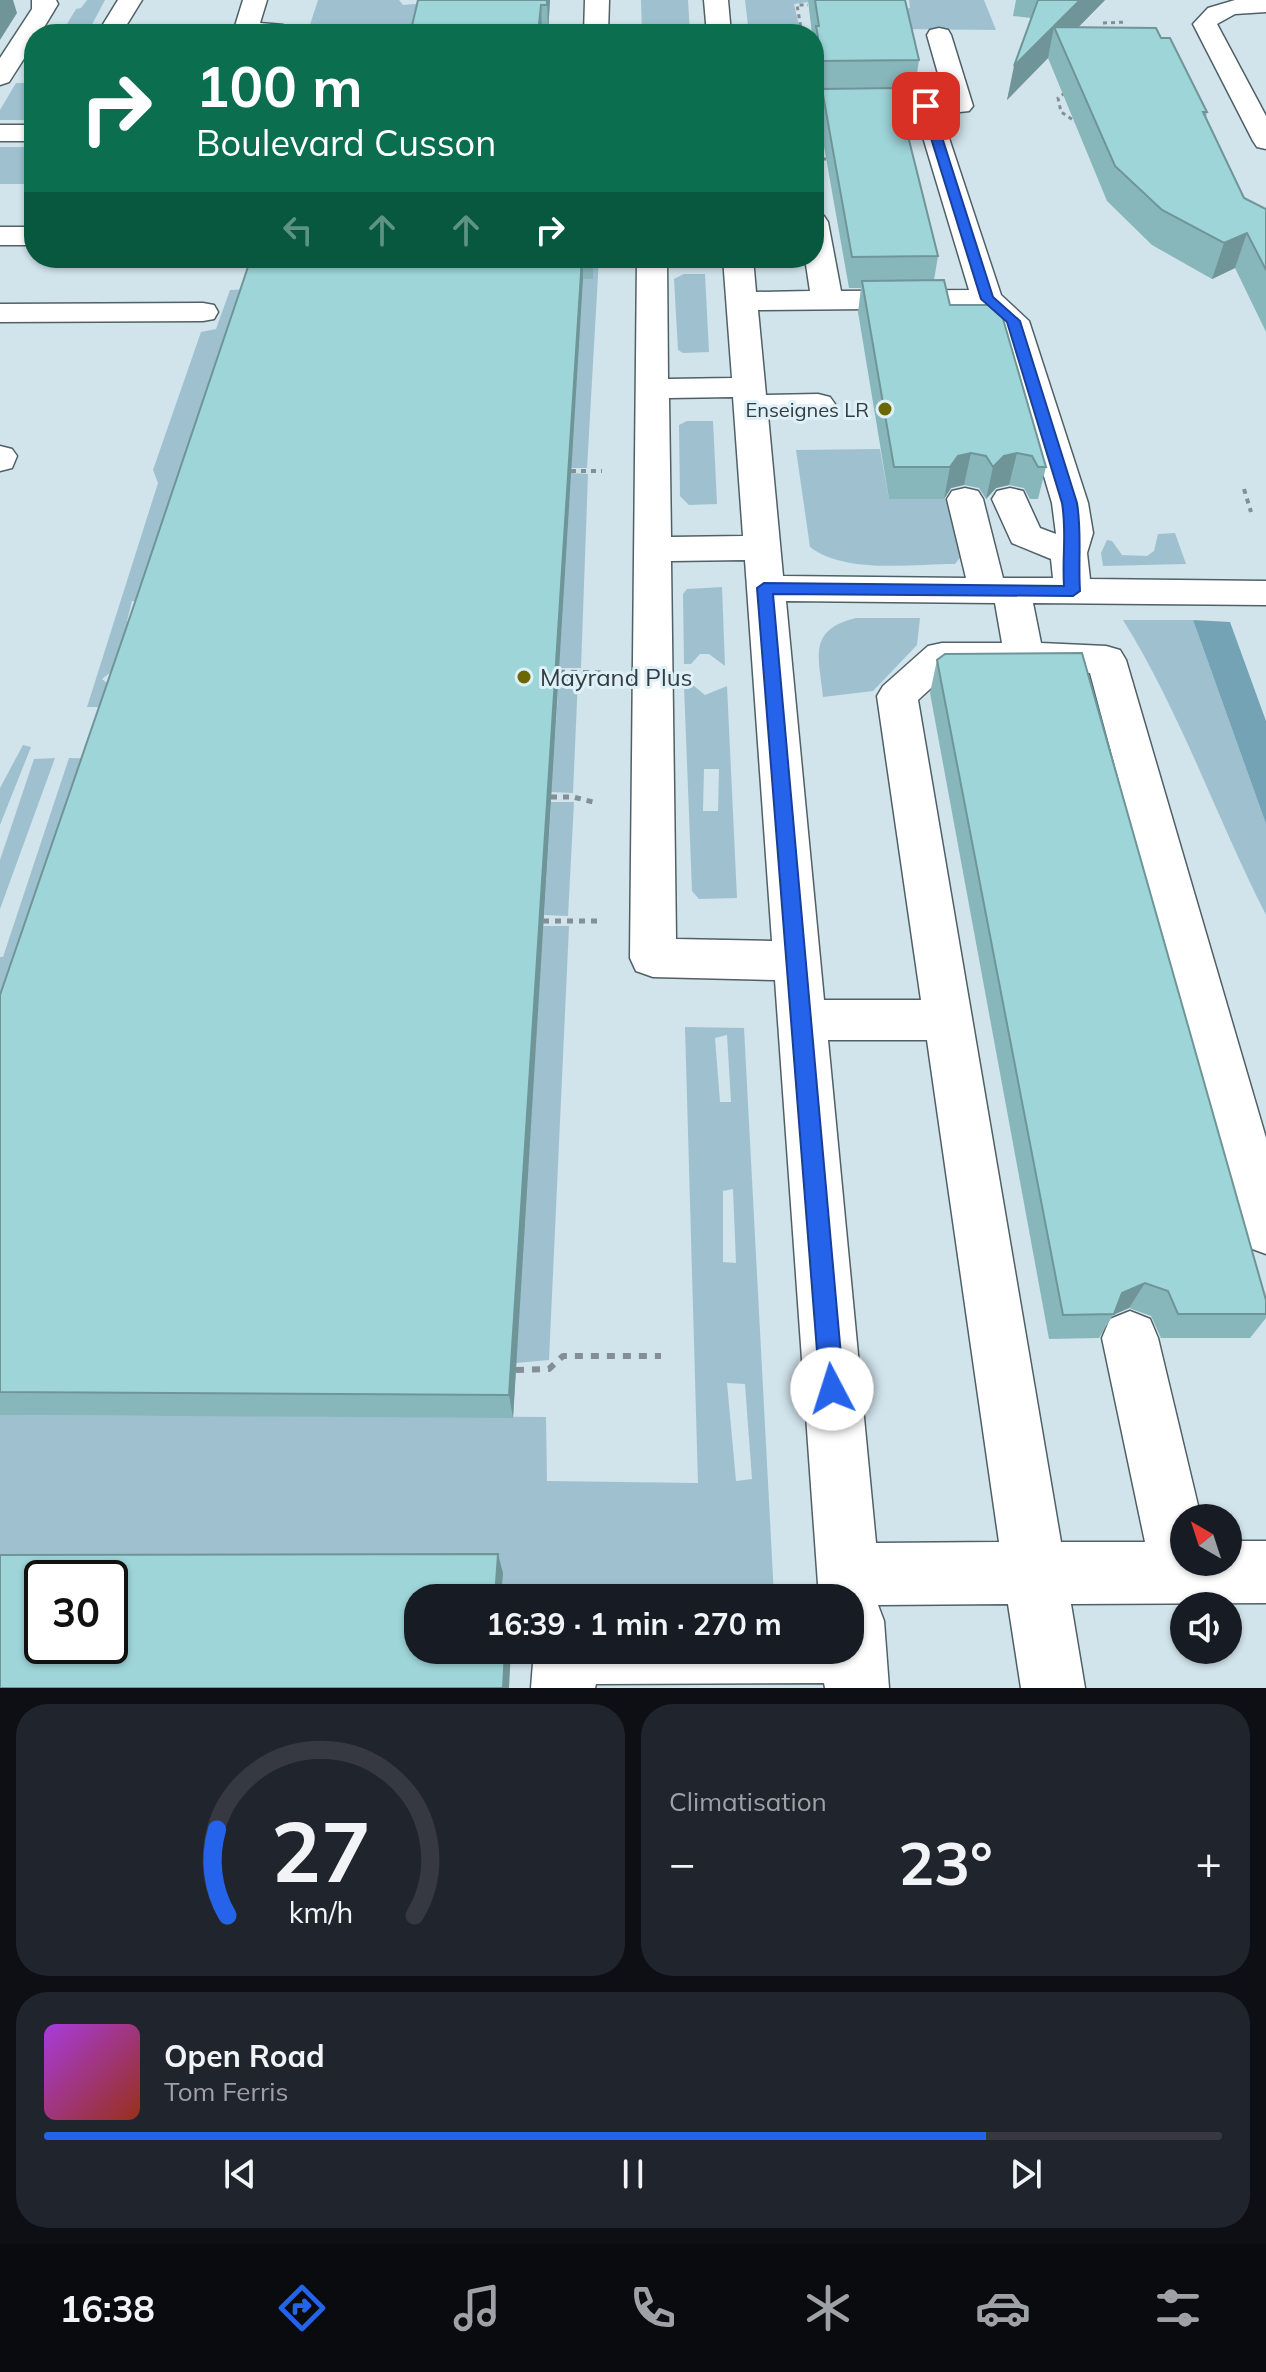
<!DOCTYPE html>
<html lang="fr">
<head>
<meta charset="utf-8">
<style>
  :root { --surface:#171b24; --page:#20242c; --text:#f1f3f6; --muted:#9ea1a6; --line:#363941; --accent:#2563eb }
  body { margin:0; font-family:Mulish,sans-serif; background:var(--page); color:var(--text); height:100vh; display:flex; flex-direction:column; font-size:30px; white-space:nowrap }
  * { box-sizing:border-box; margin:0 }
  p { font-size:26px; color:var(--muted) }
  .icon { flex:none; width:44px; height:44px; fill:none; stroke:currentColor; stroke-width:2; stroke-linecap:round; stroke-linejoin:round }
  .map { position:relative; height:1688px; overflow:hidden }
  .panel { display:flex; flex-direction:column; gap:16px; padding:16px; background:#0d0f14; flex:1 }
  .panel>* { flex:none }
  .hud { position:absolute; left:24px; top:24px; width:800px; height:244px; border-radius:32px; box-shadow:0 2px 6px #0004; background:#0b6e4f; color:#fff; overflow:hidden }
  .needle { width:52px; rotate:321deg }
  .fabs { position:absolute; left:1170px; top:1504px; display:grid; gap:16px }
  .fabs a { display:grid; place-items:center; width:72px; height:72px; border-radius:50%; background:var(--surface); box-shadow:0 2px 6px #0004; font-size:40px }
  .speed { position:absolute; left:24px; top:1560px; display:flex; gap:16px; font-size:40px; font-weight:700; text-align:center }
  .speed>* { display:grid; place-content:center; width:104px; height:104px; border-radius:50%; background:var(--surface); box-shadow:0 2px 6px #0004; line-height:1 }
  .speed .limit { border:4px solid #111; border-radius:12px; background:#fff; color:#111 }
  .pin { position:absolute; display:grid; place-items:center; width:68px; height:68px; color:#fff; margin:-34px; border-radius:16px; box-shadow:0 4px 12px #0006 }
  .me { position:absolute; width:88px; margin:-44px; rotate:355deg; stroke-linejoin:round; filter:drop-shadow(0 0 6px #0008) }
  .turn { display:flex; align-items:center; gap:28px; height:168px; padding:0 40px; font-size:36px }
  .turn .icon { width:104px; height:104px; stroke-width:2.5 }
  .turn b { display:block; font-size:56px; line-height:68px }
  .lanes { display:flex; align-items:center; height:76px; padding:0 40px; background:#0003; justify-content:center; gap:40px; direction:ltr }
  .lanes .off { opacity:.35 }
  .big { font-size:60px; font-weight:700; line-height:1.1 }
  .panel .card { flex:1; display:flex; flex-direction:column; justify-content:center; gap:12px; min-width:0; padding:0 28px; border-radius:32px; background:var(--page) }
  .panel .dial { align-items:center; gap:0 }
  .dial svg { height:208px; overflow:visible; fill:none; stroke:var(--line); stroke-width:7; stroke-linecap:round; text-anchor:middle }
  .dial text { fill:var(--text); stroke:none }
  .song { display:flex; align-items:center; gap:24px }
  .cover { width:96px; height:96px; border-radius:12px; background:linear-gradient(135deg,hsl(280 70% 55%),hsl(10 70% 35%)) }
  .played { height:8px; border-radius:4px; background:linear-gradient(90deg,var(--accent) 80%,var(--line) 80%) }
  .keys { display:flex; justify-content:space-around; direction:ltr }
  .heat { display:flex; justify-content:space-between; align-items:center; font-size:44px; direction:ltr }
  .panel .tiles { flex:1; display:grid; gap:16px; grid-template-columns:1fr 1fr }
  .card:last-child { grid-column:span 2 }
  .trip { position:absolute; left:404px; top:1584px; width:460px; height:80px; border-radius:32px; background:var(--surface); box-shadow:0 2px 6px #0004; font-weight:700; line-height:80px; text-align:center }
  .menu { display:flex; height:128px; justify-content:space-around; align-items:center; background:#090b0e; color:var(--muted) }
  .menu .icon { width:56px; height:56px }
  .menu .current { color:var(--accent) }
  .menu b { font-size:36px; color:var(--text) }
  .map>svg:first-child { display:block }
  .green { fill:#9fc1cf; fill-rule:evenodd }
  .forest { fill:#74a3b6 }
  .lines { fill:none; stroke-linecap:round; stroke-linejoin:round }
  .minor-casing { stroke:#506066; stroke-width:3 }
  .path-far3 { stroke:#838f95; stroke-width:3; stroke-dasharray:4 4; stroke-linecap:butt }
  .path-far2 { stroke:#838f95; stroke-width:4; stroke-dasharray:5 5; stroke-linecap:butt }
  .path-far1 { stroke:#838f95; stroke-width:5; stroke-dasharray:6 6; stroke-linecap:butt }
  .path { stroke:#838f95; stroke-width:6; stroke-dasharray:8 8; stroke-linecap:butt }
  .minor { fill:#fff; fill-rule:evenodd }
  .wall { fill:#88b7bb }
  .shaded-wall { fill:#6f9598 }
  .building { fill:#9ed5d9; stroke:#6f9598; stroke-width:2; fill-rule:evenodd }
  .route { fill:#2563eb; stroke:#184099; stroke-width:2 }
  .poi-dot { fill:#6c6801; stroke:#def0f8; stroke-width:3 }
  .labels { text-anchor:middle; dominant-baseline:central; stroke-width:6; stroke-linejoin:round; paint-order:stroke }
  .far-poi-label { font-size:20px; fill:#353c3f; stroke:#def0f8; text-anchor:end }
  .poi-label { font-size:24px; fill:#353c3f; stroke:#def0f8; text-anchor:start }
</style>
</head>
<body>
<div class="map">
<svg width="1266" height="1688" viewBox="0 0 1266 1688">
  <rect width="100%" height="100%" fill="#d1e3eb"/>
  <path class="green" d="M 87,0 L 105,0 L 87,34 L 61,34 L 76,9 L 81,8 Z
    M 318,0 L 399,0 L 403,5 L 426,3 L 420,34 L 307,34 Z
    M 641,0 L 688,0 L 690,34 L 642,34 Z
    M 745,0 L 808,0 L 808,2 L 794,4 L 799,26 L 748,26 Z
    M 909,0 L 984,0 L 996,30 L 901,29 L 895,9 L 910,8 Z
    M 16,83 L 34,83 L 34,120 L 0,120 L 0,110 Z
    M 0,147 L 34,147 L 34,184 L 0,184 Z
    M 592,258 L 599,258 L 587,468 L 571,468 L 583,279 Z
    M 684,274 L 705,274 L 709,352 L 683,353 L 678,350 L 674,279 Z
    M 252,289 L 155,601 L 132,601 L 127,621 L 173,623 L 102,679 L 108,684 L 102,707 L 87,707 L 158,483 L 153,470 L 201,332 L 216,329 L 230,290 Z
    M 687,421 L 713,421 L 717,504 L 689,505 L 680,496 L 679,425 Z
    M 880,449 L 889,499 L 952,499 L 962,555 L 955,564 C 911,564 845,574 810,547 L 796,450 Z
    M 571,473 L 588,474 L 581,668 L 559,668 Z
    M 1175,533 L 1186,564 L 1103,566 L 1101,553 L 1107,540 L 1112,541 L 1122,555 L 1147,556 L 1154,551 L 1158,534 Z
    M 722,587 L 725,666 L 709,654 L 700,654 L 691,664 L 684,664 L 683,594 L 687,589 Z
    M 856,618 L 920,618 L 917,645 L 873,691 L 823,697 C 819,657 807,630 856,618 Z
    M 1123,620 L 1193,620 L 1266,824 L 1266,915 C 1216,817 1181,713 1123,620 Z
    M 578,678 L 573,793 L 551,792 L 559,679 Z
    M 684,686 L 694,686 L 705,695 L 727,686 L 737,898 L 699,899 L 692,891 ZM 704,769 L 719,769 L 718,811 L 703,811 Z
    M 23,745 L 31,747 L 0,825 L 0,788 Z
    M 55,758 L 0,909 L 0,860 L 34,759 Z
    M 69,758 L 105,759 L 0,1075 L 0,957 L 3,957 Z
    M 551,802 L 574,802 L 568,916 L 544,915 Z
    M 543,926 L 569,926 L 549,1360 L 516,1363 Z
    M 685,1027 L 744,1028 L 774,1596 L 501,1594 L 502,1573 L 0,1573 L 0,1415 L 546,1417 L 547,1481 L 698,1483 ZM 727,1035 L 731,1102 L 720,1102 L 715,1038 ZM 733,1189 L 736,1263 L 723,1262 L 723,1191 ZM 727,1383 L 745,1384 L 752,1479 L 736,1481 Z"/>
  <path class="forest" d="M 1193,620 L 1230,622 L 1266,721 L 1266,824 Z"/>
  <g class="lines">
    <g class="minor-casing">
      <path id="minor" d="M 32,0 L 56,0 L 58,4 L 40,34 L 34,34 L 34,43 L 9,82 L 0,85 L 0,58 L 32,9 Z
        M 118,0 L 142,0 L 121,34 L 97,34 Z
        M 243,0 L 267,0 L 260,23 L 283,25 L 286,34 L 244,34 L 235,26 Z
        M 585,0 L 609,0 L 608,34 L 584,34 Z
        M 704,0 L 728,0 L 731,34 L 707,34 Z
        M 1235,0 L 1266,0 L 1266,12 L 1235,14 L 1217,24 L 1266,116 L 1266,149 L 1257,147 L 1253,141 L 1193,24 L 1208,8 Z
        M 939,28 L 948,30 L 951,35 L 973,106 L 969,111 L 941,114 L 1001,295 L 1029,321 L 1088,503 L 1093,533 L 1087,553 L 1090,579 L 1266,581 L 1266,605 L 1033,603 L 1041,643 L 1106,646 L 1120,650 L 1126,660 L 1266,1138 L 1266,1254 L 1247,1247 L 1239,1229 L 1090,673 L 952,669 L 918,700 L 1061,1542 L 1145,1542 L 1102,1338 L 1110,1319 L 1130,1311 L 1150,1319 L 1158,1338 L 1201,1518 L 1184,1518 L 1184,1562 L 1228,1562 L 1228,1541 L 1266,1541 L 1266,1603 L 1071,1604 L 1085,1688 L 1021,1688 L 1008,1604 L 878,1605 L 884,1621 L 889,1688 L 825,1688 L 824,1683 L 596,1684 L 595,1688 L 531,1688 L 534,1650 L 850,1650 L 850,1598 L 819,1598 L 775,980 L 653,977 L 636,971 L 630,958 L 637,258 L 667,258 L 668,379 L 732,378 L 723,258 L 753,258 L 756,292 L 810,291 L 805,258 L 814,258 L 814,213 L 824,216 L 828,222 L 841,291 L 969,290 L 916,114 L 814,115 L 814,99 L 945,98 L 927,35 L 930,30 ZM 979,308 L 999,325 L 1052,503 L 1056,534 L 1040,528 L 1023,491 L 1010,488 L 997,491 L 992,499 L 1012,543 L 1051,559 L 1053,578 L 1003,578 L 983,499 L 978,491 L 965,488 L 952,491 L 947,499 L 966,578 L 783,576 L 768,415 L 830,411 L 835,404 L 830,397 L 818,394 L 766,395 L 758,310 ZM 733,397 L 743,536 L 671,537 L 669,398 ZM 745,560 L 772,941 L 676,939 L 671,561 ZM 786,601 L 995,603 L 1002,643 L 942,643 L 928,646 L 883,686 L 877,696 L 921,1000 L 824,1000 ZM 828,1040 L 927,1040 L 999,1542 L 876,1543 Z
        M 0,125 L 34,125 L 34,141 L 0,141 Z
        M 0,227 L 34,227 L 34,245 L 0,245 Z
        M 203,303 L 214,305 L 218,312 L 214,319 L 203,321 L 0,322 L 0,304 Z
        M 0,446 L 12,449 L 17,456 L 12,468 L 0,471 Z"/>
    </g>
    <path class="path-far3" d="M 1103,23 L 1126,22
      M 802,34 L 797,5 L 808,5
      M 1065,93 L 1058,98 L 1061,112 L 1076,122
      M 814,159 L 826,159"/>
    <path class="path-far2" d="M 571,471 L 602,471
      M 1244,489 L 1251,512"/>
    <path class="path-far1" d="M 559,672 L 601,673
      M 551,797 L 573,797 L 597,803
      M 543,921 L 598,921"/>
    <path class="path" d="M 516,1370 L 549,1369 L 563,1356 L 661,1356"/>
    <use href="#minor" class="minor"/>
  </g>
  <path class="wall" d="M 418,0 L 550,0 L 548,33 L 410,34 Z
    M 808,0 L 905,0 L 919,60 L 914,95 L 897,95 L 938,256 L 934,280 L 950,305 L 1046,467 L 1038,499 L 1030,499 L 1024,488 L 1009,485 L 996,488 L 986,499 L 979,488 L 964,485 L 951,488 L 944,499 L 889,499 L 858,312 L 861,288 L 849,288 L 819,118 L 821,96 L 815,96 L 814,88 L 814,34 L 812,34 Z
    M 1016,0 L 1105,0 L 1078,27 L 1161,38 L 1207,112 L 1206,118 L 1244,198 L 1266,209 L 1266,332 L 1235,268 L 1212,279 L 1152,245 L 1107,201 L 1048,58 L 1007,100 L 1031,18 L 1013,16 Z
    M 251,258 L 593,258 L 593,279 L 583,279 L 513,1418 L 0,1415 L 0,995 L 131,614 Z
    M 937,660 L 1266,1300 L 1266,1318 L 1250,1338 L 1161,1338 L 1151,1316 L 1129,1308 L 1113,1315 L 1099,1338 L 1049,1339 L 930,693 Z"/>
  <path class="shaded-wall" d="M 0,0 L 13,0 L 17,13 L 0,40 Z
    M 547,0 L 550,0 L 548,33 Z
    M 1080,0 L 1105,0 L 1062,44 L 1054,27 L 1048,58 L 1007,100 L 1014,66 Z
    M 541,5 L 542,34 L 538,34 Z
    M 1247,233 L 1235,268 L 1212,279 L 1224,243 Z
    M 582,258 L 583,279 L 513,1418 L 509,1395 Z
    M 971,453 L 964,485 L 951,488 L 944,499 L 950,467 L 958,456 Z
    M 1017,453 L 1009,485 L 996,488 L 986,499 L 993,467 L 1004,456 Z
    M 1145,1283 L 1129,1308 L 1113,1315 L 1122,1293 Z
    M 498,1554 L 503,1573 L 501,1598 L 495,1598 Z
    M 505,1650 L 511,1650 L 509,1688 L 503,1688 Z"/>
  <path class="building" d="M 418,0 L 547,0 L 547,5 L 541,5 L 538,34 L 410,34 Z
    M 815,0 L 905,0 L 919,60 L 819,61 L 814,37 L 818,37 L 816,26 L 819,26 Z
    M 1038,0 L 1080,0 L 1014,66 Z
    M 1054,27 L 1156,28 L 1161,38 L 1170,38 L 1207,112 L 1203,112 L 1244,198 L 1266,209 L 1266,270 L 1247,233 L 1224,243 L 1162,210 L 1115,166 Z
    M 896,88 L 938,256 L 852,257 L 822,89 Z
    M 251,258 L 582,258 L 509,1395 L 0,1392 L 0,995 L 131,614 Z
    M 944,280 L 950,305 L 999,305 L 1046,467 L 1038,467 L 1032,456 L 1017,453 L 1004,456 L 993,467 L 986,456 L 971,453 L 958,456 L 950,467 L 894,467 L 862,281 Z
    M 1082,653 L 1266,1300 L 1266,1314 L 1178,1314 L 1168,1291 L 1145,1283 L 1122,1293 L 1114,1314 L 1063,1315 L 937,660 L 945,654 Z
    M 498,1554 L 495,1598 L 418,1598 L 418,1650 L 505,1650 L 503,1688 L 0,1688 L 0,1555 ZM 42,1578 L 110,1578 L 110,1646 L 42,1646 Z"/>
  <path class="route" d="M 926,103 L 932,106 L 993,297 L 1020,321 L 1077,503 C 1082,533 1078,560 1080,591 L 1073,596 L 773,594 L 844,1389 L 841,1398 L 832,1401 L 824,1398 L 820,1389 L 757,588 L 764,583 L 1064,586 C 1062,555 1067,533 1062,503 L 1007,322 L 981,299 L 921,106 Z"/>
  <g class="poi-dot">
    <circle cx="885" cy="409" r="8"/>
    <circle cx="524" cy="677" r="8"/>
  </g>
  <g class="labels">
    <g class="far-poi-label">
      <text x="869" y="409">Enseignes LR</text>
    </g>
    <g class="poi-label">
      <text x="540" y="677">Mayrand Plus</text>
    </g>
  </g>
</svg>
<div class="fabs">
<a><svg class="needle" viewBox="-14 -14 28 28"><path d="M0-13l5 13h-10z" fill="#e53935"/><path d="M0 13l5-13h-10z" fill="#9ea1a6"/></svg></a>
<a><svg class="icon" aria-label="sound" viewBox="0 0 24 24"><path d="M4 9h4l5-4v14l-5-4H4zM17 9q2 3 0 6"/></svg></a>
</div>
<div class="speed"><div class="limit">30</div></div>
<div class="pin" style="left:926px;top:106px;background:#d93025"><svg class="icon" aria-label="arrive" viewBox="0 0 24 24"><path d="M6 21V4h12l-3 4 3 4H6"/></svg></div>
<svg class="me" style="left:832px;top:1389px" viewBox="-20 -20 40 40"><circle r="19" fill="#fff"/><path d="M0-13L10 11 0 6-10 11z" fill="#2563eb"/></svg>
<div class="trip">16:39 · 1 min · 270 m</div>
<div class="hud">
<div class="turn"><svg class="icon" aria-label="right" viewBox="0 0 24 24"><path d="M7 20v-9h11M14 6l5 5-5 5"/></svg><div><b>100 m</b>Boulevard Cusson</div></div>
<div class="lanes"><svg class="icon off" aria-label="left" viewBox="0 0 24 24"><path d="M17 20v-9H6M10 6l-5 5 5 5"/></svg><svg class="icon off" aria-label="ahead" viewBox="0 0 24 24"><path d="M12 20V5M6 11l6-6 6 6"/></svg><svg class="icon off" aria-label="ahead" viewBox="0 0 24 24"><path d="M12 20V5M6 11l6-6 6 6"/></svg><svg class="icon" aria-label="right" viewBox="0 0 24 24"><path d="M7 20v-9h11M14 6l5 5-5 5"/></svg></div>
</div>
</div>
<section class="panel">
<div class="tiles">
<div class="card dial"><svg viewBox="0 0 100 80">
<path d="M14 69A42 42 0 1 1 86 69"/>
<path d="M14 69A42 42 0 0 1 10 36" stroke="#2563eb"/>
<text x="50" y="56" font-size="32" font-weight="700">27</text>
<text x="50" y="72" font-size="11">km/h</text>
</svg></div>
<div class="card"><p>Climatisation</p>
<div class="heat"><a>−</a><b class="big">23°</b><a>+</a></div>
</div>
<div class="card">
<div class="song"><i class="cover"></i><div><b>Open Road</b><p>Tom Ferris</p></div></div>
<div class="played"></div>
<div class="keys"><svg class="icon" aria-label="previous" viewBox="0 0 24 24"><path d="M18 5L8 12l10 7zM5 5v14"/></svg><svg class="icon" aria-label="pause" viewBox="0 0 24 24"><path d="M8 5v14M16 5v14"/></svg><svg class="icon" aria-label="next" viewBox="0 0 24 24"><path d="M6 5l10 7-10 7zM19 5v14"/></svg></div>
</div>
</div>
</section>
<nav class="menu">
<b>16:38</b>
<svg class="icon current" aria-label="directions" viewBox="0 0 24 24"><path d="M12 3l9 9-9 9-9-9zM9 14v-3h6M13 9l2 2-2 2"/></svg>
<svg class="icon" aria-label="music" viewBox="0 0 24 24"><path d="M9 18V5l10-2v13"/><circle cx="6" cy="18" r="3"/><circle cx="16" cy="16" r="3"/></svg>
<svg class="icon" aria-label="phone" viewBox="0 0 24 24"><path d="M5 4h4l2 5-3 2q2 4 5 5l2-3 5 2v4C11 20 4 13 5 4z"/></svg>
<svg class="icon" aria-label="climate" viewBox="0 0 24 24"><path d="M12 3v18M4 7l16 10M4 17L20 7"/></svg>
<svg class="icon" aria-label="car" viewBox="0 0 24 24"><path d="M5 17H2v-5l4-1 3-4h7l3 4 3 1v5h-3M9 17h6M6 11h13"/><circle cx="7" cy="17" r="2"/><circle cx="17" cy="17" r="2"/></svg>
<svg class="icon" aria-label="filters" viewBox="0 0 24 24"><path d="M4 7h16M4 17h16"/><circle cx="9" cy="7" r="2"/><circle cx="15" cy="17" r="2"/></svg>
</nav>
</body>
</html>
